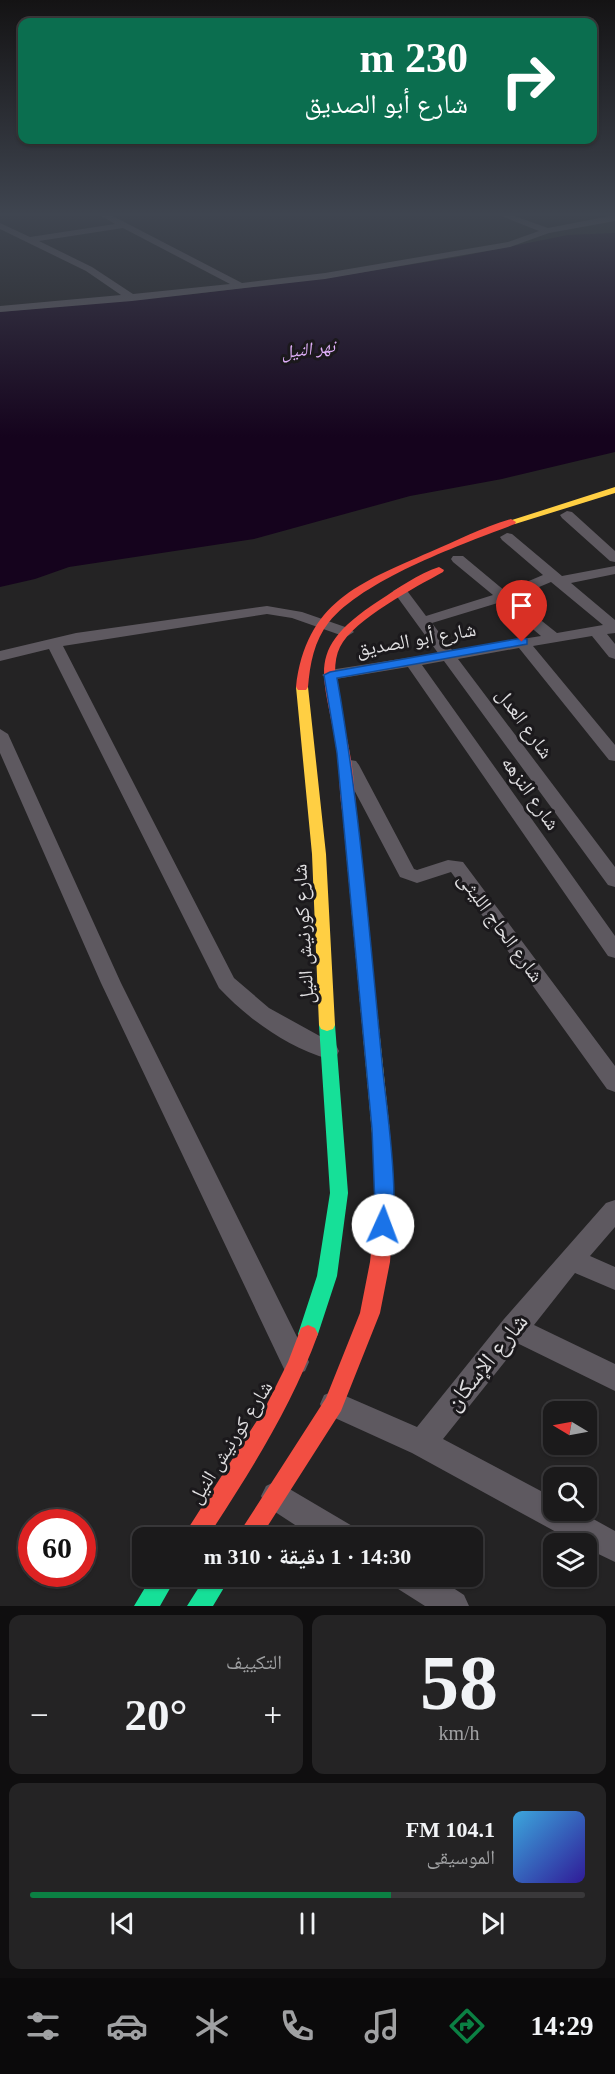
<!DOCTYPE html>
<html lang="ar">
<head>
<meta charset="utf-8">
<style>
  :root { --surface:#1b1a1b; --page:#242324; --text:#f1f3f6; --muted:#a0a1a3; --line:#39383a; --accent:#0b8043 }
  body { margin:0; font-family:"Times New Roman","Noto Naskh Arabic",serif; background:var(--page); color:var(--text); direction:rtl; height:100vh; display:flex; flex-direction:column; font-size:22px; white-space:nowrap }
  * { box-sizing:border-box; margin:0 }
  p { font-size:20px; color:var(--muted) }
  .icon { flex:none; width:33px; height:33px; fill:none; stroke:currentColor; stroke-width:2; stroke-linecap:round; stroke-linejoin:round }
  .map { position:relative; height:1606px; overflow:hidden; direction:ltr }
  .details { display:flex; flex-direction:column; gap:9px; padding:9px; background:#0f0e0f; flex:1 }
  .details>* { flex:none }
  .guide { position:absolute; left:18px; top:18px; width:579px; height:126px; border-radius:12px; box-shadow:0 2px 4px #0004,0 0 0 2px var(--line); direction:rtl; background:#0b6e4f; color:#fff; overflow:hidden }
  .needle { width:39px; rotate:280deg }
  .buttons { position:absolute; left:543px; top:1401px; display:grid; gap:12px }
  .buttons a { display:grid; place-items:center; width:54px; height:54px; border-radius:12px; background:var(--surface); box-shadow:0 2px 4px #0004,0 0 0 2px var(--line); font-size:30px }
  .speed { position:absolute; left:18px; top:1509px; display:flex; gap:12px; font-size:30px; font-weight:700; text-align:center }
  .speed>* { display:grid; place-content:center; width:78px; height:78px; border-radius:50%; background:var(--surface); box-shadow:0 2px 4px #0004,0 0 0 2px var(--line); line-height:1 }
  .speed .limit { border:9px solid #d22; background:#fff; color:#111 }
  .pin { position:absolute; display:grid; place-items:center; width:51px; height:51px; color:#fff; margin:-62px -26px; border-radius:50% 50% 50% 0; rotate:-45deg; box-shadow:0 0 6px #0007 }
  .pin .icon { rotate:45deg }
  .me { position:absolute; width:66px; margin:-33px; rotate:2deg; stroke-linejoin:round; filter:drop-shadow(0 0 4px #0008) }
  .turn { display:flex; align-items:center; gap:21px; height:126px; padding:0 30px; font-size:27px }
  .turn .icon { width:78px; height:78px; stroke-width:2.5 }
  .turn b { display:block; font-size:42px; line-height:51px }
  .big { font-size:45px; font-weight:700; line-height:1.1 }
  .details .tile { flex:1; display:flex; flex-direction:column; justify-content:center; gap:9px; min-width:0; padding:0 21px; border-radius:12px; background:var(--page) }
  .details .dial { align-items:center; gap:0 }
  .dial b { font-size:78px; line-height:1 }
  .song { display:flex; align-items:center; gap:18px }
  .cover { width:72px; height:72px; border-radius:9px; background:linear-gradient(135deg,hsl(200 70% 55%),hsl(250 70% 35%)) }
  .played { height:6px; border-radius:3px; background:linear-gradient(90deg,var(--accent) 65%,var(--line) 65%) }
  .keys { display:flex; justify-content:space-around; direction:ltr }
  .heat { display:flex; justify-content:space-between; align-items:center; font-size:33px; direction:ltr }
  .details .tiles { flex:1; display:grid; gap:9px; grid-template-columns:1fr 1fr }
  .tile:last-child { grid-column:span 2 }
  .trip { position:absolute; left:132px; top:1527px; width:351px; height:60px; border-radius:12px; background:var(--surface); box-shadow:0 2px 4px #0004,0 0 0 2px var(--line); font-weight:700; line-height:60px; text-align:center; direction:rtl }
  .dock { display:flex; height:96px; justify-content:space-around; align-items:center; background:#0b0a0b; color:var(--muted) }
  .dock .icon { width:42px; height:42px }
  .dock .selected { color:var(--accent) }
  .dock b { font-size:27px; color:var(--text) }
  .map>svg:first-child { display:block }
  .water { fill:#15031d }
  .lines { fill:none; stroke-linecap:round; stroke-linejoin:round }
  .street { fill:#5e5960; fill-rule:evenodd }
  .fast { fill:#16e098; fill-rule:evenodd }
  .slow { fill:#ffcf43; fill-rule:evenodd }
  .jam { fill:#f24e42; fill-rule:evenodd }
  .route { fill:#1a73e8; stroke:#114b97; stroke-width:1.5 }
  .labels { text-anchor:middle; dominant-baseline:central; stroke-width:6; stroke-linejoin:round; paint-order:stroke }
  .far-water-label { font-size:18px; font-style:italic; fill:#e1b0fa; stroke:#1b191c }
  .street-label { font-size:20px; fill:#dfdee0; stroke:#1b191c }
  .near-street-label { font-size:24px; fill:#dfdee0; stroke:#1b191c }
</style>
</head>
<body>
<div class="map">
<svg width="615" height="1606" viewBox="0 0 615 1606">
  <rect width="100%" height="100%" fill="#242324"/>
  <path class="water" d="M 615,233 L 615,452 L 502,479 L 410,496 L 254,539 L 69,567 L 35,579 L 0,587 L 0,312 L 194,294 L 333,277 L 458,257 L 568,235 Z"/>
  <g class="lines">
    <path class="street" d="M 95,212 L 105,212 L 242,283 L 325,273 L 508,242 L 539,231 L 491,212 L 503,212 L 548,228 L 615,215 L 615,221 L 549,233 L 510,247 L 325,279 L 132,301 L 0,312 L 0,306 L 121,295 L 86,271 L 0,229 L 0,223 L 30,237 L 115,224 ZM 123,228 L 230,284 L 133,294 L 92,267 L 39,241 Z
      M 567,511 L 572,512 L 615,551 L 615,562 L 610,561 L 562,518 L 560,515 Z
      M 507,533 L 512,534 L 562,576 L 615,566 L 615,574 L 571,583 L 615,620 L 615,633 L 607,634 L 615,644 L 615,659 L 609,657 L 592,636 L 533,646 L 615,745 L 615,761 L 609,760 L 519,648 L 458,659 L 615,867 L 615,887 L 608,885 L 444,661 L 422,665 L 615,936 L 615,958 L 608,956 L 408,667 L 330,680 L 322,675 L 330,670 L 438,653 L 393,591 L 400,587 L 405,588 L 426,616 L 493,595 L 453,562 L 451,559 L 453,556 L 463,556 L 505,591 L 543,575 L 502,540 L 500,537 ZM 551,582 L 603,625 L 557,633 L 513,598 ZM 501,602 L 541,636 L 452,650 L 432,623 Z
      M 267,606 L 302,612 L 351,629 L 354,632 L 346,637 L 292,618 L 267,614 L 63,646 L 234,978 L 269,1008 L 336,1045 L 339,1051 L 336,1057 L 328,1059 C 287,1047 248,1019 219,988 L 49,649 L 0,661 L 0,651 L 76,633 Z
      M 0,729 L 8,734 L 121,983 L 305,1353 L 309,1362 L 305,1371 L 295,1375 L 285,1371 L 101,983 L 0,753 Z
      M 350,760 L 356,761 L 359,765 L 414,869 L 417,870 L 448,860 L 463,862 L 615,1066 L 615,1092 L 607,1089 L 451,872 L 417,883 L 400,877 L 341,765 L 344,761 Z
      M 615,1200 L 615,1227 L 590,1256 L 615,1267 L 615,1290 L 575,1273 L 534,1325 L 615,1364 L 615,1391 L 519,1344 L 443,1439 L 554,1498 L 554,1510 L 577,1510 L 615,1531 L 615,1562 L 586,1548 L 586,1544 L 578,1544 L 412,1453 L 324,1413 L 320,1404 L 324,1395 L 334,1391 L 417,1427 L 504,1319 L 606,1203 Z
      M 276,1481 L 354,1527 L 358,1538 L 315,1538 L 266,1506 L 261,1496 L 266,1486 Z
      M 391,1576 L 435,1576 L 464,1595 L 469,1606 L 425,1606 L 395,1587 Z"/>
    <path class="fast" d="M 327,1019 L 333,1021 L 335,1025 L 348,1193 L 337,1276 L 318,1334 L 315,1340 L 308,1343 L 301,1340 L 298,1334 L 317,1276 L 330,1193 L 319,1025 L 321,1021 Z
      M 152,1576 L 177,1576 L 160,1606 L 134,1606 Z
      M 206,1576 L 231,1576 L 213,1606 L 187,1606 Z"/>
    <path class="slow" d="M 615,487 L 615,493 L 515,524 L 507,524 L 506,522 Z
      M 302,683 L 308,687 L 326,854 L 335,1025 L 333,1029 L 327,1031 L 321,1029 L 319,1025 L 312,854 L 296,687 Z
      M 350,814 L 357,818 L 390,1133 L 387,1138 L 381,1140 L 375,1138 L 372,1133 L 343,818 Z"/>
    <path class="jam" d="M 511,519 L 516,522 L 515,524 C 462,544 364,579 329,622 C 314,641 310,664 308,687 L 306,690 L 298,690 L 296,687 C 306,602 359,583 430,552 C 456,541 483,527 511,519 Z
      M 439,567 L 444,570 L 443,572 C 416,587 354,619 340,647 C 326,675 346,724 350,754 C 354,775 355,797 357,818 L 355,821 L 345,821 C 339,808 340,770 337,753 C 326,674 300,652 380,600 C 397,589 419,573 439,567 Z
      M 381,1126 L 387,1128 L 390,1133 L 394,1206 L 390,1262 L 380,1313 L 341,1411 L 260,1538 L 236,1538 L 326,1398 L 360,1313 L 370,1262 L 376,1206 L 372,1133 L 375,1128 Z
      M 308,1325 L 315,1328 L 318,1334 C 291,1408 250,1472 207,1538 L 182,1538 L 265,1408 L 288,1362 L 301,1328 Z"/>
  </g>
  <linearGradient id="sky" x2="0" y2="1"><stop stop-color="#141314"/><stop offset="0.49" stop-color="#3f4550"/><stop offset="1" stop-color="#3f4550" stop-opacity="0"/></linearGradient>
  <rect width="615" height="437" fill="url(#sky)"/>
  <path class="route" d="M 522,638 L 527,639 L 527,644 L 337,678 C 360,808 370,941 383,1072 C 386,1102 401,1208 390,1231 L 383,1233 L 376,1231 L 374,1225 L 375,1206 L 372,1129 L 337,753 L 324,675 L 330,672 Z"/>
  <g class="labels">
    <g class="far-water-label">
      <text transform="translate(308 349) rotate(-7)">نهر النيل</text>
    </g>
    <g class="street-label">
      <text transform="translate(416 639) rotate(-10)">شارع أبو الصديق</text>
      <text transform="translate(525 723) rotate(54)">شارع العدل</text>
      <text transform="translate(531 793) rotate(55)">شارع النزهه</text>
      <text transform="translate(501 927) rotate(54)">شارع الحاج الليثى</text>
      <text transform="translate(303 934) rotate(-93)">شارع كورنيش النيل</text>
      <text transform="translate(230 1442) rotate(-58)">شارع كورنيش النيل</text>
    </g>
    <g class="near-street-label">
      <text transform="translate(486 1362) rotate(-51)">شارع الإسكان</text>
    </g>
  </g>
</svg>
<div class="buttons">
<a><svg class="needle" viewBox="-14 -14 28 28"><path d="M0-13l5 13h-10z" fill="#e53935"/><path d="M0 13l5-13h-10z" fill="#a0a1a3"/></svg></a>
<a><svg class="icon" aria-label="search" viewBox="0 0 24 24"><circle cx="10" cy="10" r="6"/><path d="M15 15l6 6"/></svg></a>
<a><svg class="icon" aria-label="layers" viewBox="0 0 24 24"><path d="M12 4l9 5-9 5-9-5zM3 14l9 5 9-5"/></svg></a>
</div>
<div class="speed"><div class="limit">60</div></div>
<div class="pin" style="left:522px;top:642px;background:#d93025"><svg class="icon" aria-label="arrive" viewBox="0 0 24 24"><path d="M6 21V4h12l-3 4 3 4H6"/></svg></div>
<svg class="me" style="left:383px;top:1225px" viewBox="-20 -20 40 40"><circle r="19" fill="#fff"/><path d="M0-13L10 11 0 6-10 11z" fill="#1a73e8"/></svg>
<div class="trip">14:30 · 1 دقيقة · 310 m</div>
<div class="guide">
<div class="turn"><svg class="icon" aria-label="right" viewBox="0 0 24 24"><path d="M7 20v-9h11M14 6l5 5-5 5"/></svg><div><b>230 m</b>شارع أبو الصديق</div></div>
</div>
</div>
<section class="details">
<div class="tiles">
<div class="tile dial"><b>58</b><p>km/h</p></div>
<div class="tile"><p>التكييف</p>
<div class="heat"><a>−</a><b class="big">20°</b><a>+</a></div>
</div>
<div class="tile">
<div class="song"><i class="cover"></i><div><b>104.1 FM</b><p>الموسيقى</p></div></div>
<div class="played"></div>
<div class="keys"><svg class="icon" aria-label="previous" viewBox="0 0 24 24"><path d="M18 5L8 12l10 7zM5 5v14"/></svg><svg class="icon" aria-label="pause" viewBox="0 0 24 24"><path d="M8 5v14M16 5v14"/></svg><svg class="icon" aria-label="next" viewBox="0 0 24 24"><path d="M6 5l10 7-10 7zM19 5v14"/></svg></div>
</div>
</div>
</section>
<nav class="dock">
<b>14:29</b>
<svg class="icon selected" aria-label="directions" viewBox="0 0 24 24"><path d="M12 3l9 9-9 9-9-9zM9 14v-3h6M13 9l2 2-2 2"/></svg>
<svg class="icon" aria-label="music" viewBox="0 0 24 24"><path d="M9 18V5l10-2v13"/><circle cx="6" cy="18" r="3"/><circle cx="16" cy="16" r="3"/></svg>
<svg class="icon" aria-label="phone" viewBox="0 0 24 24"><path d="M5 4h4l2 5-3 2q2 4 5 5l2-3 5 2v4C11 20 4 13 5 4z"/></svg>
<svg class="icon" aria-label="climate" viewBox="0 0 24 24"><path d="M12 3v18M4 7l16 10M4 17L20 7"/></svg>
<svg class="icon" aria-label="car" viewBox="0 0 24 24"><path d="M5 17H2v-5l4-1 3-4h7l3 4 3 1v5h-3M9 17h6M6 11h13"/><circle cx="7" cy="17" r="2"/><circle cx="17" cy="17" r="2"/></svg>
<svg class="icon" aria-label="filters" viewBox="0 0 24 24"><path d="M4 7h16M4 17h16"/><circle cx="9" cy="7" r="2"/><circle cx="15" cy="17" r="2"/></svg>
</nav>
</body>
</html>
